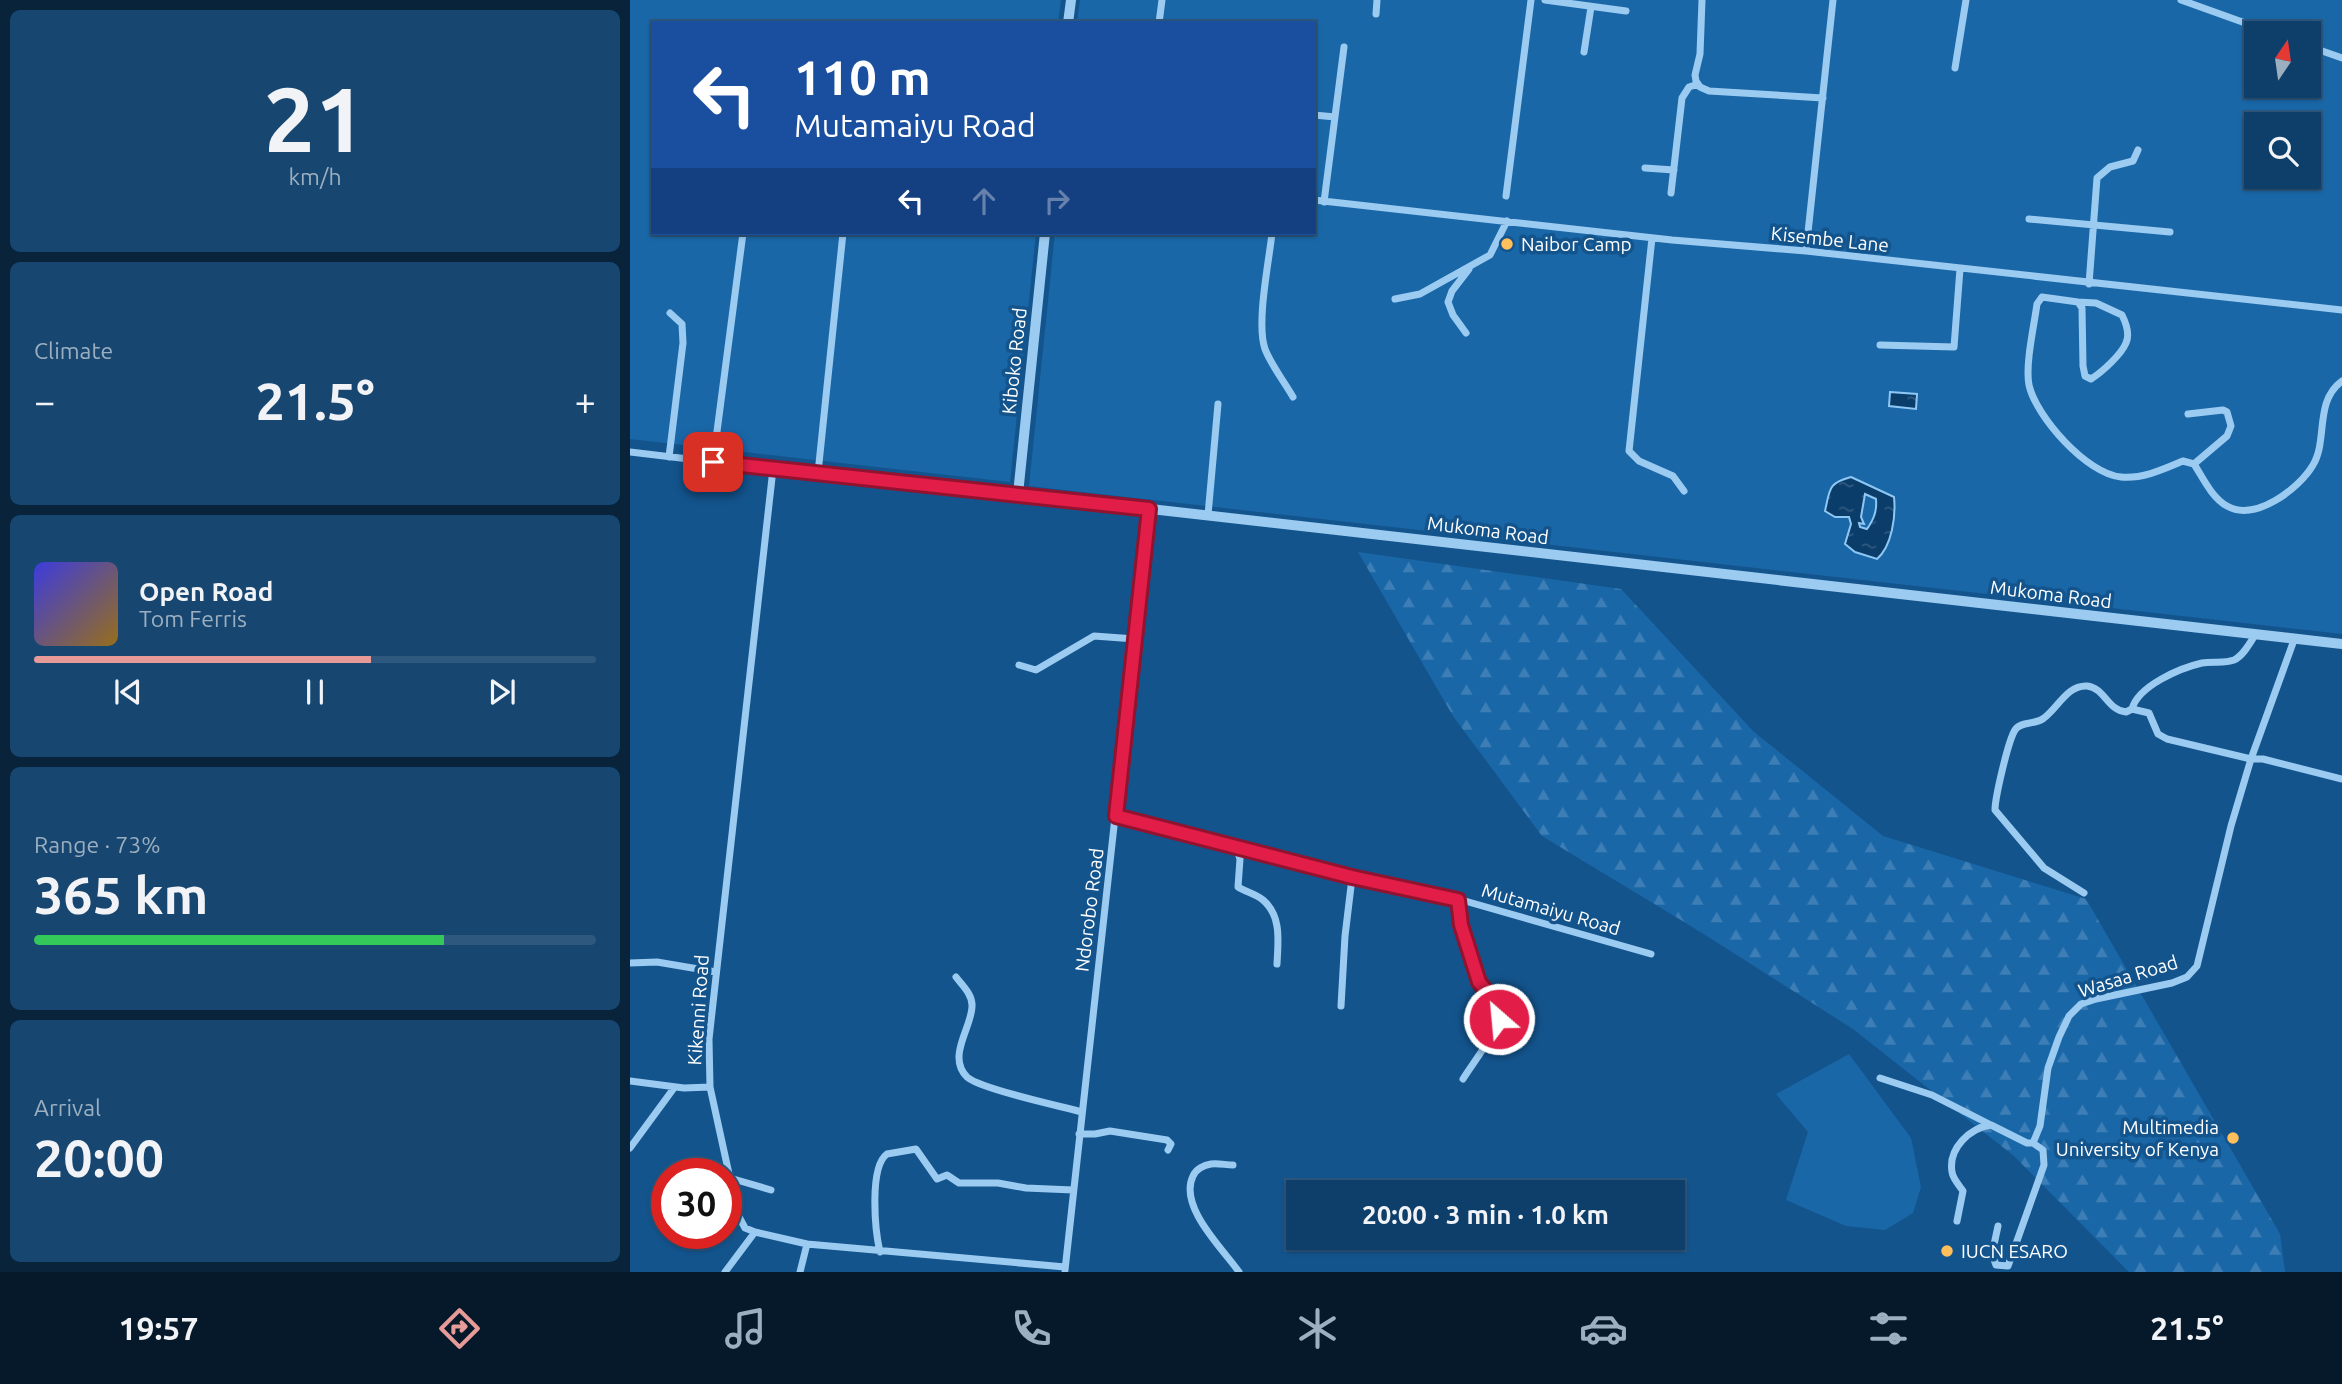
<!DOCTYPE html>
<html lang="en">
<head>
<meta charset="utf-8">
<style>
  :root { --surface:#0e3f6a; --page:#174670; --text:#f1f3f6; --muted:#9bafc1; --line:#2e587e; --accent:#e69b98 }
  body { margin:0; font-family:Ubuntu,sans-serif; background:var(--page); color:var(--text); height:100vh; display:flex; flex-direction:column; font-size:26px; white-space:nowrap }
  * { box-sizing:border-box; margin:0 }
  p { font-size:23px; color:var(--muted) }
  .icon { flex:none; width:38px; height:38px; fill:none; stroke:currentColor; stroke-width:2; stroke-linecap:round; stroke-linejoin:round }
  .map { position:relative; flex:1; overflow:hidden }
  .details { display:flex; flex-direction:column; gap:10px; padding:10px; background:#08233a; width:630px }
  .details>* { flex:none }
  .hud { position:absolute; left:21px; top:21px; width:665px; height:214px; border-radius:0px; box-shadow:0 2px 5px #0004,0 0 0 2px var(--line); background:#1a4fa0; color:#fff; overflow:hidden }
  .needle { width:46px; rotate:13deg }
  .controls { position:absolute; left:1614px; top:21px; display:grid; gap:14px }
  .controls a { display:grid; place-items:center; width:77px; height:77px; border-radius:0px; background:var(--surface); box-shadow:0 2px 5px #0004,0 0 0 2px var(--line); font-size:35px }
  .speed { position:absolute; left:21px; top:1158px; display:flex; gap:14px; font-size:35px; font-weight:700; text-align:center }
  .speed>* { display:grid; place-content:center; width:91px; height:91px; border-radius:50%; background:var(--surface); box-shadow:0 2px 5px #0004,0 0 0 2px var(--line); line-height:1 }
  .speed .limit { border:10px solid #d22; background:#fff; color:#111 }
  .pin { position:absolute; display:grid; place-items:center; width:60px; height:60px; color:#fff; margin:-30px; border-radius:14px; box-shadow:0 4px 10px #0006 }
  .me { position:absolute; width:77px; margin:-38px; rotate:333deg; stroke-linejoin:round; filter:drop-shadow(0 0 5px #0008) }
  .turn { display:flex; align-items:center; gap:24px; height:147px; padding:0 28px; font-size:32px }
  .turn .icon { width:91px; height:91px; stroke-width:2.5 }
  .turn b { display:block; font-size:49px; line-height:60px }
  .lanes { display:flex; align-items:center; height:66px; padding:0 28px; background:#0003; justify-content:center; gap:35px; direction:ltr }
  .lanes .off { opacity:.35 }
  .big { font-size:52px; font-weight:600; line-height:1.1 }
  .details .card { flex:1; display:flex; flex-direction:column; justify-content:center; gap:10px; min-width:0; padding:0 24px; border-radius:10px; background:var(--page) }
  .details .dial { align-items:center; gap:0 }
  .dial b { font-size:91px; line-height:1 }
  .song { display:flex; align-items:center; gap:21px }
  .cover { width:84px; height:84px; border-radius:10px; background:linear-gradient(135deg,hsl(240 70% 55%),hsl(40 70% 35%)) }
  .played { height:7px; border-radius:4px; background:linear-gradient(90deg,var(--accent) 60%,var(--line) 60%) }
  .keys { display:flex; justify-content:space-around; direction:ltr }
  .heat { display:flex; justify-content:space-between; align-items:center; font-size:38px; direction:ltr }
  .charge { height:10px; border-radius:5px; background:linear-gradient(90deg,#34c759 73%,var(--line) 0) }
  .trip { position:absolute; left:656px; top:1180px; width:399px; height:70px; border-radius:0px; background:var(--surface); box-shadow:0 2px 5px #0004,0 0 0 2px var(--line); font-weight:600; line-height:70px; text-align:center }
  .menu { display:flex; height:112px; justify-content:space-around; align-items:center; background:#06192a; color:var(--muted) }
  .menu .icon { width:49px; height:49px }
  .menu .current { color:var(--accent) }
  .menu b { font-size:32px; color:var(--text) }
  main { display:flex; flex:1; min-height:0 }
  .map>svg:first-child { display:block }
  .green { fill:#1a67a8; fill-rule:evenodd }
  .forest { fill:url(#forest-firs) }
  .water { fill:url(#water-ripples); stroke:#8ec7f4; stroke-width:2; fill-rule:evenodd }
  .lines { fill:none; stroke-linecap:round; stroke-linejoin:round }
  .minor { stroke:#9ccbf1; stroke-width:7 }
  .tertiary { stroke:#9ccbf1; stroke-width:10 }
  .route-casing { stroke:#92132f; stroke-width:18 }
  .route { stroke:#e11d48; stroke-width:12 }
  .poi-dot { fill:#ffc05c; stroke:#13548d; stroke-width:2.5 }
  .labels { text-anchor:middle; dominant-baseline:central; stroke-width:7; stroke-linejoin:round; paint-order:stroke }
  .street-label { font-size:19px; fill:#fff; stroke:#13548d }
  .poi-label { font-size:19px; fill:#fff; stroke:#13548d; text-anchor:start }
</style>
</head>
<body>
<main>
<section class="details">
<div class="card dial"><b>21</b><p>km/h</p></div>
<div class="card"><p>Climate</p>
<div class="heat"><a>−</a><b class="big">21.5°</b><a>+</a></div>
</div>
<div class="card">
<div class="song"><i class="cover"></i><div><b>Open Road</b><p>Tom Ferris</p></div></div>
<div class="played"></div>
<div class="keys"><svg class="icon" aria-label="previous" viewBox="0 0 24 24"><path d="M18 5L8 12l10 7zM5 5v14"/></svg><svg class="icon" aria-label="pause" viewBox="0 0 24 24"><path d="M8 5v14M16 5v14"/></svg><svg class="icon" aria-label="next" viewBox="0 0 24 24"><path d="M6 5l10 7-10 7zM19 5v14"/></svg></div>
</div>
<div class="card"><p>Range · 73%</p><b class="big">365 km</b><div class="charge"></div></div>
<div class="card"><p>Arrival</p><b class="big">20:00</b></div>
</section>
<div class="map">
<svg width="1712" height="1272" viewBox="0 0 1712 1272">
  <defs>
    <pattern id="forest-firs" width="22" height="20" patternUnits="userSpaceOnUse" patternTransform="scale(1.75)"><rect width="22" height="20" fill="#1a67a8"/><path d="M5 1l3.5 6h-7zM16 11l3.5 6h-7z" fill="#3c7eb5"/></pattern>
    <pattern id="water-ripples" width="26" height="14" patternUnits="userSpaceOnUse" patternTransform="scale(1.75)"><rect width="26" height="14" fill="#0b3d6a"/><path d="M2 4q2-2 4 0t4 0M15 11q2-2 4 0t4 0" fill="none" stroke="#305a80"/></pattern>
  </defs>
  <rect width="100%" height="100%" fill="#13548d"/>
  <path class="green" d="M 0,0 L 431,0 L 428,23 L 23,23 L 23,233 L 406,233 L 380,482 L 0,439 Z
    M 450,0 L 1712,0 L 1712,634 L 399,486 L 425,233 L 684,233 L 684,23 L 447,23 ZM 1626,33 L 1678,33 L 1678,86 L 1626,86 ZM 1626,124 L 1678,124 L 1678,177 L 1626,177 Z
    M 1219,1054 L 1281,1138 L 1291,1187 L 1283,1213 L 1255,1230 L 1216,1226 L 1156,1200 L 1178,1132 L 1146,1094 Z"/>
  <path class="forest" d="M 728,552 L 991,589 L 1123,731 L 1253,836 L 1456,899 L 1650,1234 L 1655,1272 L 1499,1272 L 1384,1156 L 1223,1029 L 1069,931 L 912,836 L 823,716 Z"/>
  <path class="water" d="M 1260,392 L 1287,394 L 1286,409 L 1259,406 Z
    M 1221,477 L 1264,497 C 1266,516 1262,546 1247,559 L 1225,552 L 1215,544 L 1221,524 L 1219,517 L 1205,517 L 1195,511 C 1200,489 1198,483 1221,477 ZM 1235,494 L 1246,499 C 1247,511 1244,519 1237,529 L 1230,527 L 1229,523 L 1234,524 L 1231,517 Z"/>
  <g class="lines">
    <path class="minor" d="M 915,0 L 996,11
      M 1072,0 L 1070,54 L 1065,75 L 1066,81 L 1070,87 L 1079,91 L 1193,98
      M 1551,0 L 1643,33
      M 746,14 L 747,0
      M 529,23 L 532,0
      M 1678,46 L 1712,58
      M 954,52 L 961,7
      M 1325,68 L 1336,0
      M 684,115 L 705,117
      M 1015,168 L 1044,170
      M 1041,193 L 1052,98 L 1059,87 L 1068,84
      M 876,196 L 901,0
      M 684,200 L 1042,240 L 1176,251 L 1712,310
      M 694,202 L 714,47
      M 1399,219 L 1540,232
      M 642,233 C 639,262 626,323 635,349 C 641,365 654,381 663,397
      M 1022,238 L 999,451 L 1009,461 L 1043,476 L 1054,491
      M 1176,251 L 1203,0
      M 1459,284 L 1467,178 L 1480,167 L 1503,161 L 1508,150
      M 765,299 L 790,294 L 860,255 L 877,221
      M 1448,302 L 1466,303 L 1492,315 C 1496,323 1500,334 1496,343 C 1491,355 1472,372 1461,379 L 1455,376 L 1453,366 L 1452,308 L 1448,302 L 1412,297 L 1407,304 C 1404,326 1395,365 1399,385 C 1406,417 1457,474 1491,477 C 1513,479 1534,469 1553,461 L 1564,464 C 1573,478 1582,498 1597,506 C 1625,522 1669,489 1683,465 C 1698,441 1684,401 1712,381
      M 836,333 L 823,315 L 818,302 L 822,291 L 839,269
      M 1250,345 L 1324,347 L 1330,269
      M 1558,414 L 1593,410 L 1597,412 L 1601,426 L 1597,436 L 1564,464
      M 0,452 L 143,469 L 388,494
      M 39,457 L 53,343 L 52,324 L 40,313
      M 83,462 L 113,233
      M 143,469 L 79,1039 L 80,1087 L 108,1215 L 115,1228 L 125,1232 L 177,1244 L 435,1267
      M 188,473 L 213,233
      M 578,515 L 588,404
      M 389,665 L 406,670 L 464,636 L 505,639
      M 1502,709 L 1519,713 L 1528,734 L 1537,739 L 1621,759 L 1633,759 L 1712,779
      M 486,816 L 722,878 L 828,899 L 1021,954
      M 606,847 L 610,859 L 608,887 C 616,892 626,894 633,900 C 652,916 648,942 647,964
      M 1454,893 L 1414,868 L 1365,810 C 1365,798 1378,741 1385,730 C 1390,721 1406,725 1414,718 C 1428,708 1437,685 1457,686 C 1475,688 1477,710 1496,712 L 1502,709 C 1508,686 1550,668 1572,663 C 1583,661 1594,664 1604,660 C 1613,656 1620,643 1625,635
      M 828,899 L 831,925 L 849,982 L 871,1007 C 872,1027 844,1061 833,1079
      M 0,963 L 27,962 L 86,972
      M 326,977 C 332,985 342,994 342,1005 C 343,1026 316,1056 337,1077 C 350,1089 430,1106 452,1112
      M 711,1006 L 715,936 L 722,878
      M 1250,1078 L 1302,1095 L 1361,1125
      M 0,1081 L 54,1088 L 80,1087
      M 449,1134 L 465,1134 L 480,1131 L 537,1140 L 541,1144 L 538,1150
      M 0,1148 L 44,1088
      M 603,1165 C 596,1165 588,1163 581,1164 C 574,1165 566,1169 563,1176 C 548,1207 594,1250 609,1272
      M 100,1178 L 141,1190
      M 1327,1221 L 1333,1191 C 1329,1185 1323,1179 1322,1172 C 1318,1148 1340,1128 1361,1125 L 1397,1143 L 1403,1143 L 1410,1126 L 1418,1068 L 1429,1037 L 1439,1016 L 1451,1004 L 1466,999 L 1542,983 L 1557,977 L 1567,966 L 1601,826 L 1621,759 L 1664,640
      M 1368,1226 L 1362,1254 L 1366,1265 L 1378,1266 L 1414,1165 L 1413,1150 L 1403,1143
      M 250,1252 C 245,1231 239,1167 257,1154 L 286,1149 L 307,1179 L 317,1175 L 329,1183 L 368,1183 L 396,1188 L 443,1190
      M 435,1270 L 519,509
      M 95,1272 L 125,1232
      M 170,1272 L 177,1244"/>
    <path class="tertiary" d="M 438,23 L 441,0
      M 415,233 L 388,494 L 1712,644"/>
  </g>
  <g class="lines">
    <g class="route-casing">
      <path id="route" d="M 83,462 L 519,509 L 486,816 L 722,877 L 828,900 L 831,925 L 849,982 L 870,1007 L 869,1019"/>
    </g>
    <use href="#route" class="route"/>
  </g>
  <g class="poi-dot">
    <circle cx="877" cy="244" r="7"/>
    <circle cx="1603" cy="1138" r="7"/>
    <circle cx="1317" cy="1251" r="7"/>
  </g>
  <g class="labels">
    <g class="street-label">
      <text transform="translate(1200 239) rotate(6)">Kisembe Lane</text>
      <text transform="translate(384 361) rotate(-84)">Kiboko Road</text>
      <text transform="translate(858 530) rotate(7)">Mukoma Road</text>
      <text transform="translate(1421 594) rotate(7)">Mukoma Road</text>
      <text transform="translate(921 909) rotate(16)">Mutamaiyu Road</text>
      <text transform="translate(459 910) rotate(-83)">Ndorobo Road</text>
      <text transform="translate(1498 976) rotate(-17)">Wasaa Road</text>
      <text transform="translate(68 1010) rotate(-86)">Kikenni Road</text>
    </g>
    <g class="poi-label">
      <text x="891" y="244">Naibor Camp</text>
      <text x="1589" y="1127" text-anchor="end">Multimedia<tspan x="1589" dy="22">University of Kenya</tspan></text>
      <text x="1331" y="1251">IUCN ESARO</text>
    </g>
  </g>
</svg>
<div class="controls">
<a><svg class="needle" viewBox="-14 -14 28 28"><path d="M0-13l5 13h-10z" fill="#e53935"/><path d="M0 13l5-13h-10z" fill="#9bafc1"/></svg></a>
<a><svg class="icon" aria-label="search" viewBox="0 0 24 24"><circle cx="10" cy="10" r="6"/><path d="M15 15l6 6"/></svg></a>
</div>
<div class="speed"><div class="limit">30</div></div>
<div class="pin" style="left:83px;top:462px;background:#d93025"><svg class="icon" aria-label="arrive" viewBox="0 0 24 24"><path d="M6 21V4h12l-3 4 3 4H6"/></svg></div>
<svg class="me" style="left:869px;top:1019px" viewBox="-20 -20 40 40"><circle r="17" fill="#e11d48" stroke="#fff" stroke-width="3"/><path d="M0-11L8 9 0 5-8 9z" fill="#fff"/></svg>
<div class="trip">20:00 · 3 min · 1.0 km</div>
<div class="hud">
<div class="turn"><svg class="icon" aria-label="left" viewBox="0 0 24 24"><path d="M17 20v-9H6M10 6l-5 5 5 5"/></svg><div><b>110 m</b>Mutamaiyu Road</div></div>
<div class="lanes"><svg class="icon" aria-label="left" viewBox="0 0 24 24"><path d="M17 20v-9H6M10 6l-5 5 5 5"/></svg><svg class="icon off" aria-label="ahead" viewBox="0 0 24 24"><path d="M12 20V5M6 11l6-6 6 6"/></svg><svg class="icon off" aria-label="right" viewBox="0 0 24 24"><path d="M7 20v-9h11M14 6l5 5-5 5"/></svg></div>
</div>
</div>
</main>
<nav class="menu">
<b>19:57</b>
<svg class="icon current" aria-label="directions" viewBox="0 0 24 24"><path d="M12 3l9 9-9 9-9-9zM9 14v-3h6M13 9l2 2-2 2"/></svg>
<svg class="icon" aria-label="music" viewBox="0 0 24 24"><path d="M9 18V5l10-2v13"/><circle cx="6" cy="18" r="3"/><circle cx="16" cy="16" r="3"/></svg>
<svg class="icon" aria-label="phone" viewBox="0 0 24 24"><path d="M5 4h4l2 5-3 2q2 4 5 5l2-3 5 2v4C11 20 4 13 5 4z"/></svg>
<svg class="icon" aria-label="climate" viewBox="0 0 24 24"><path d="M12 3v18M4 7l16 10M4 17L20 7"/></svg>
<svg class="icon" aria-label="car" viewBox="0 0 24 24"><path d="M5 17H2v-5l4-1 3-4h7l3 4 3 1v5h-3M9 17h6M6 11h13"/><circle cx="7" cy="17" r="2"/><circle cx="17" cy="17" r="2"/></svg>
<svg class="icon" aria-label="filters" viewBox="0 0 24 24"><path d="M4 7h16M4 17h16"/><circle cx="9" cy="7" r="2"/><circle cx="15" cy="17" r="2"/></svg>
<b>21.5°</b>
</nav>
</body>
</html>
